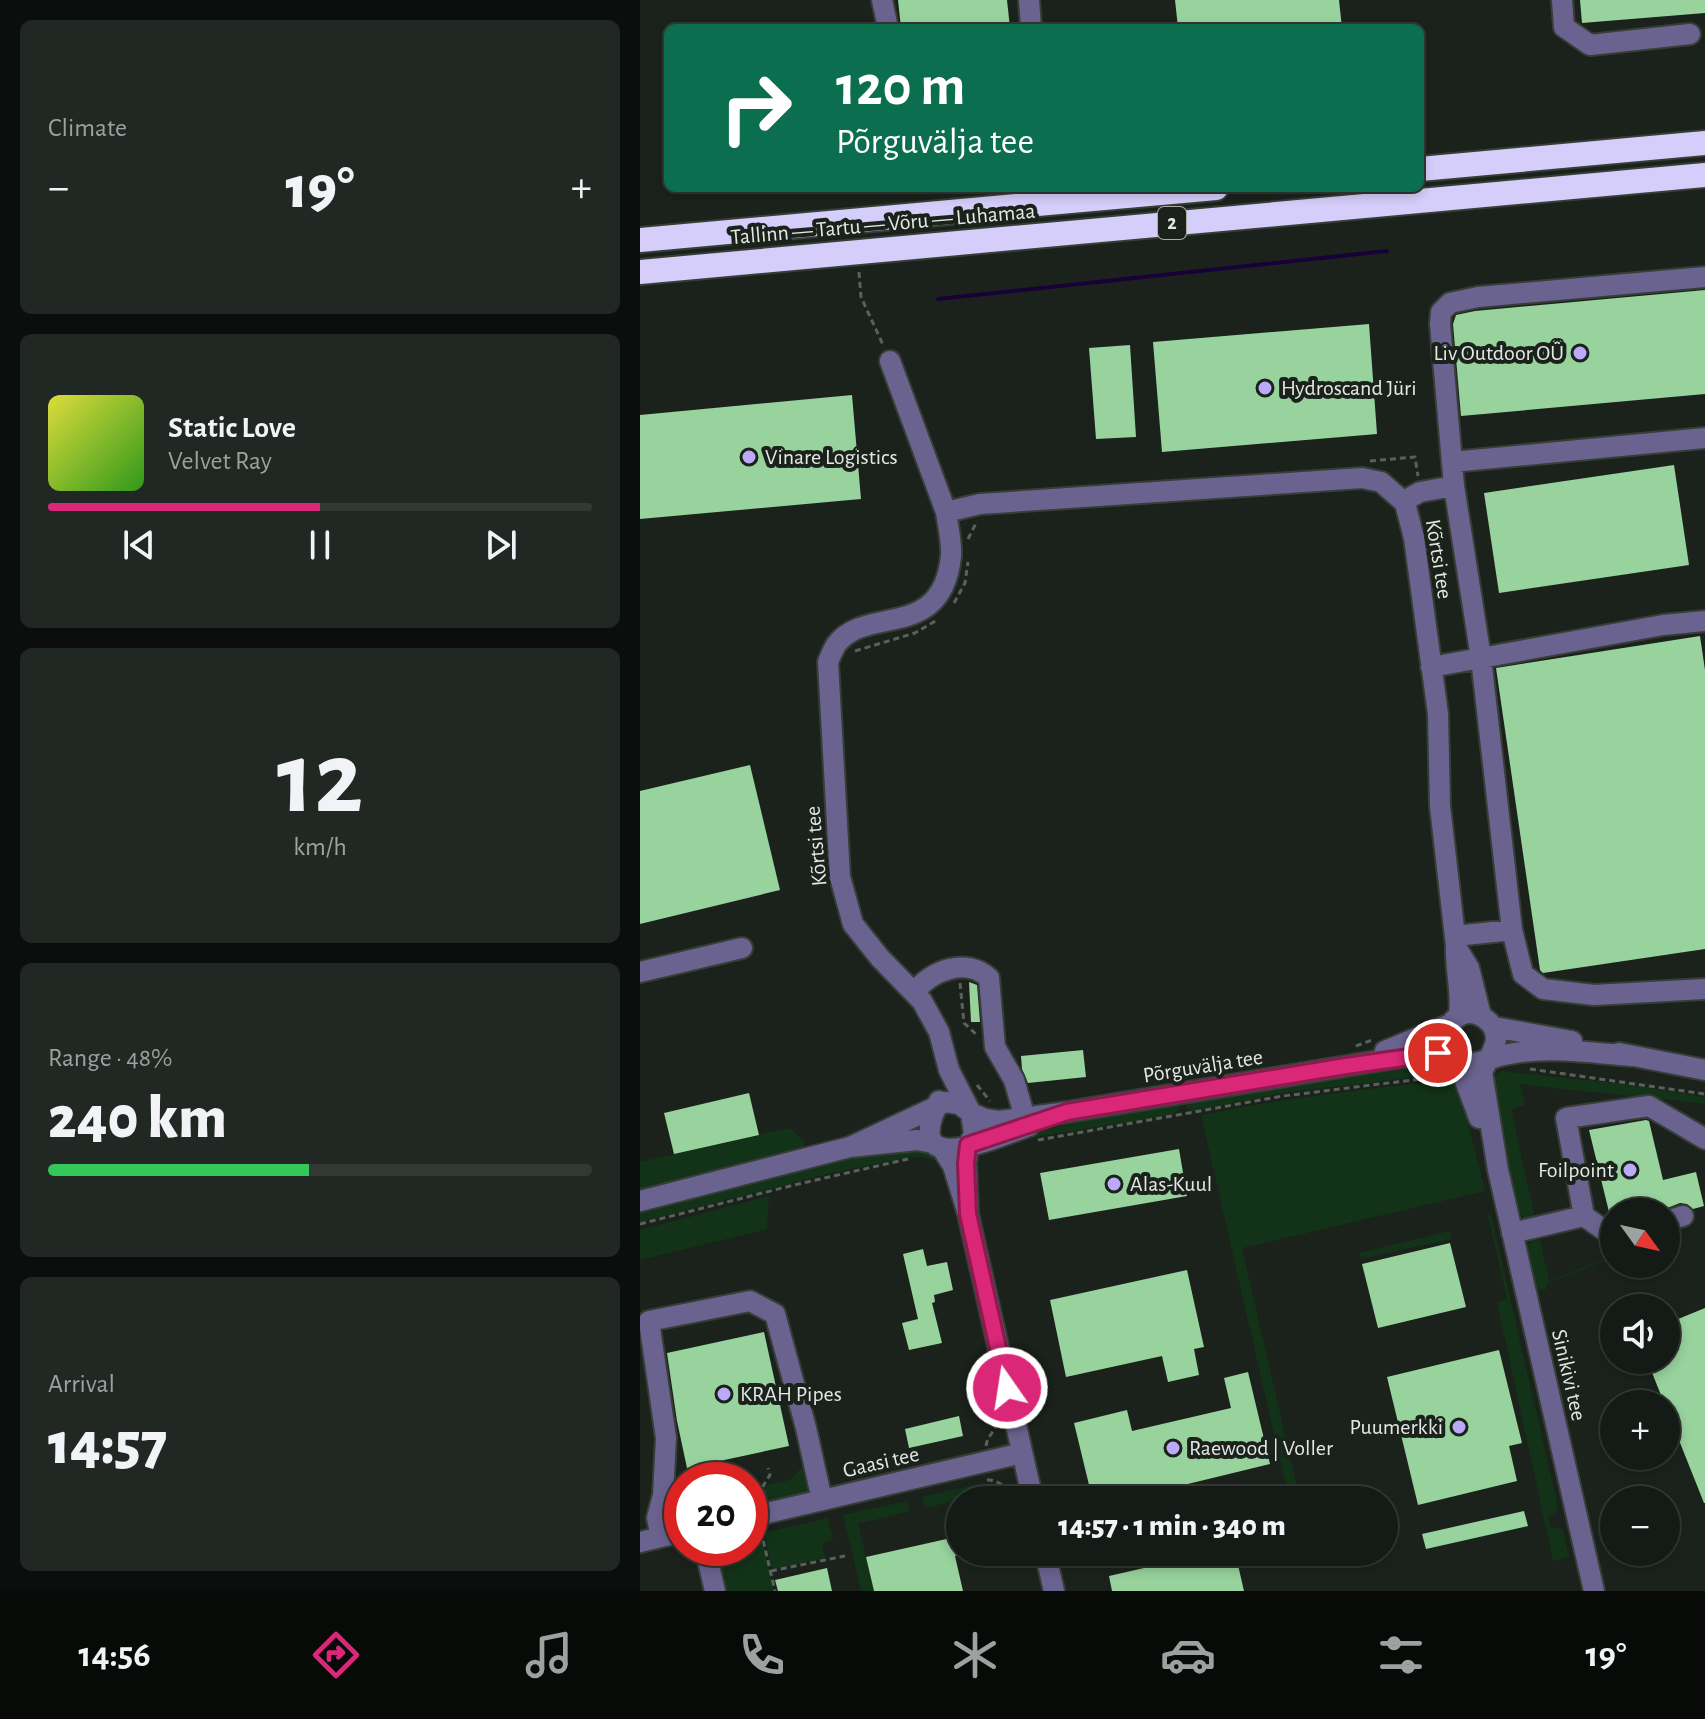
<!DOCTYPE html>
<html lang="en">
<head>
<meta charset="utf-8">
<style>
  :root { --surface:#141a15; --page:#212722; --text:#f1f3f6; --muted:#9da1a0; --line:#333834; --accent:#db2777 }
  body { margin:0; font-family:"Alegreya Sans",sans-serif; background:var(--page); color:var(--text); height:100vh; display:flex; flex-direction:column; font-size:30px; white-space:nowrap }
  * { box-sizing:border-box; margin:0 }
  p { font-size:26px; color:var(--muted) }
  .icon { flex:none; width:44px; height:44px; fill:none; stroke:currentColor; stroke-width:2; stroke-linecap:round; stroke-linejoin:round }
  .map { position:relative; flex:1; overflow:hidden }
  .panel { display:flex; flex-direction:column; gap:20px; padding:20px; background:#0b0e0c; width:640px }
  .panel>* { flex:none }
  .hud { position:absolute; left:24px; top:24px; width:760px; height:168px; border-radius:12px; box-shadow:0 4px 12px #0003,0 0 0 2px var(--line); background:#0b6e4f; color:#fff; overflow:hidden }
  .needle { width:52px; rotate:123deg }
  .buttons { position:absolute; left:960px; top:1198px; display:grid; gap:16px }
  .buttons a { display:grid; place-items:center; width:80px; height:80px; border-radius:50%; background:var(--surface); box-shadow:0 4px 12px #0003,0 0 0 2px var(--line); font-size:40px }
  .speed { position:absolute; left:24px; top:1462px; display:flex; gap:16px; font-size:40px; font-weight:700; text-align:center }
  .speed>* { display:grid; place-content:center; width:104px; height:104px; border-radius:50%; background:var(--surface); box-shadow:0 4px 12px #0003,0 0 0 2px var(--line); line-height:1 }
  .speed .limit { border:12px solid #d22; background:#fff; color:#111 }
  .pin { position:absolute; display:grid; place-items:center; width:68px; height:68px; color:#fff; margin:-34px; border:4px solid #fff; border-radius:50%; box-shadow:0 2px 8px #0007 }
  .me { position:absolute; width:88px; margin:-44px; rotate:347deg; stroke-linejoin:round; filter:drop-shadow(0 0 6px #0008) }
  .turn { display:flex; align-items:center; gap:28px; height:168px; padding:0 40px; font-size:36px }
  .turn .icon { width:104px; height:104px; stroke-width:2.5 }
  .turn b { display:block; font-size:56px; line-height:68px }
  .big { font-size:60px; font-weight:800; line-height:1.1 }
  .panel .card { flex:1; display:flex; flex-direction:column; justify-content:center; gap:12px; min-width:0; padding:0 28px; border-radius:12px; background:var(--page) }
  .panel .dial { align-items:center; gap:0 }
  .dial b { font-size:104px; line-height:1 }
  .song { display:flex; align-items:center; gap:24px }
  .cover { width:96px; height:96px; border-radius:12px; background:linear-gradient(135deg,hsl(60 70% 55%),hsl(110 70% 35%)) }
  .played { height:8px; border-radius:4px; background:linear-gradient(90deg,var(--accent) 50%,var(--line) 50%) }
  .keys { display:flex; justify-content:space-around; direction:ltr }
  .heat { display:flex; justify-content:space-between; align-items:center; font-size:44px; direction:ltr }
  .charge { height:12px; border-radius:6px; background:linear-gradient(90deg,#34c759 48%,var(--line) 0) }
  .trip { position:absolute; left:306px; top:1486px; width:452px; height:80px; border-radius:40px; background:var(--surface); box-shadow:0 4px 12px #0003,0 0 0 2px var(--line); font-weight:800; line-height:80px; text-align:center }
  .tab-bar { display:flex; height:128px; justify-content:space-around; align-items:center; background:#080a08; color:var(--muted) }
  .tab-bar .icon { width:56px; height:56px }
  .tab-bar .current { color:var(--accent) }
  .tab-bar b { font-size:36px; color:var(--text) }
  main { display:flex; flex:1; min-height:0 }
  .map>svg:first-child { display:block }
  .green { fill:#133318 }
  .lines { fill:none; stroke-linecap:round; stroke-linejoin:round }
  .stream { stroke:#160236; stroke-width:4 }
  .building { fill:#98d29d }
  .minor-casing { stroke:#373e38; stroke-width:24 }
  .highway-casing { stroke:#373e38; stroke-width:28 }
  .path { stroke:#5a605a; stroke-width:3; stroke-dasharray:6 4; stroke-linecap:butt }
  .minor { stroke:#6b638f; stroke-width:20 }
  .highway { stroke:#d5cdfa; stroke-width:24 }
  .route-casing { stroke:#8e194d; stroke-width:20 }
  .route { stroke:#db2777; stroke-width:14 }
  .poi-dot { fill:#baaaf7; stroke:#1b221c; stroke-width:3 }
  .labels { text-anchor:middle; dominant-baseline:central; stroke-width:8; stroke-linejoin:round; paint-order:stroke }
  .shield { fill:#1b221c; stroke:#a8ada8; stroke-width:2 }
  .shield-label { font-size:20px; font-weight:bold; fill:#e4e8e4 }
  .street-label { font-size:22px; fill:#e4e8e4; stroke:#1b221c }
  .poi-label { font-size:22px; fill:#e4e8e4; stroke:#1b221c; text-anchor:start }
</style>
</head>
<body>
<main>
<section class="panel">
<div class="card"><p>Climate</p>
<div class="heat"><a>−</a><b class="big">19°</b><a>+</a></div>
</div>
<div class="card">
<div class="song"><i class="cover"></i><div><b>Static Love</b><p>Velvet Ray</p></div></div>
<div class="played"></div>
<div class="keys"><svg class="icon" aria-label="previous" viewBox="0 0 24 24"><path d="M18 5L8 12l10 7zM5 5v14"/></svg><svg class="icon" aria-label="pause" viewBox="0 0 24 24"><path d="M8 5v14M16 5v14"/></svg><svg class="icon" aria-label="next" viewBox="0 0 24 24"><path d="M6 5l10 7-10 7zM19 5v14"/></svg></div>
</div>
<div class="card dial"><b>12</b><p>km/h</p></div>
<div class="card"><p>Range · 48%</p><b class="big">240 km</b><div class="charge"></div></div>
<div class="card"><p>Arrival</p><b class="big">14:57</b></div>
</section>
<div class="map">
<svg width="1065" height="1591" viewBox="0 0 1065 1591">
  <rect width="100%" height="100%" fill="#1b221c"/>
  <path class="green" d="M 778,1063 L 780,1075 L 777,1077 L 643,1093 L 553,1111 L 546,1108 L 547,1104 Z
    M 861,1071 L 992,1085 L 1065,1097 L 1065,1104 C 1003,1096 942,1092 880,1084 L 885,1105 L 871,1109 L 894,1214 L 893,1217 L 884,1218 L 875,1209 L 847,1084 L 853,1082 L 853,1078 Z
    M 812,1081 L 818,1082 L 845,1191 L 602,1248 L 660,1500 L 649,1500 L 561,1115 C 644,1099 728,1087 812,1081 Z
    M 540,1105 L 539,1110 L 532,1115 L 372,1141 L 367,1139 L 457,1117 Z
    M 150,1128 L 165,1143 L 162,1150 L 0,1190 L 0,1162 Z
    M 262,1146 L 289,1153 L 301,1162 L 281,1157 L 270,1157 L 191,1173 L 0,1222 L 0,1210 Z
    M 129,1196 L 127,1229 L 0,1260 L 0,1230 Z
    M 848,1215 L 851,1215 L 918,1507 L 915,1514 L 908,1517 L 910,1526 L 923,1530 L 929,1557 L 913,1561 L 857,1302 L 867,1299 Z
    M 810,1231 L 812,1239 L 721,1259 L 719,1253 Z
    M 896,1239 L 900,1241 L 909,1281 L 974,1255 L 974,1257 L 907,1283 L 906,1290 L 896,1288 C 891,1276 883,1258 887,1245 Z
    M 162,1467 L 168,1488 L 166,1495 L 110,1509 L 110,1489 L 150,1480 Z
    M 342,1483 L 362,1488 L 372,1500 L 354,1500 L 345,1494 L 285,1508 L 282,1497 Z
    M 267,1501 L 270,1511 L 218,1524 L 234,1591 L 221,1591 L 203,1515 Z
    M 188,1518 L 193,1540 L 182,1543 L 185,1558 L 132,1569 L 124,1533 Z
    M 121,1533 L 134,1591 L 79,1591 L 69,1548 L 110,1548 L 110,1535 Z"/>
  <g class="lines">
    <path class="stream" d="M 298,299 L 747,251"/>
  </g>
  <path class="building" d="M 258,0 L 367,0 L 370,28 L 261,28 Z
    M 535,0 L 699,0 L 702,28 L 538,28 Z
    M 940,0 L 1065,0 L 1065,13 L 942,23 Z
    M 1065,290 L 1065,394 L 821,416 L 813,324 L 816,315 L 835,311 Z
    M 729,324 L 737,434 L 522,452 L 513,342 Z
    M 490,345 L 496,437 L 456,439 L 449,348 Z
    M 212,395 L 221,499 L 0,519 L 0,415 Z
    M 1034,465 L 1049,565 L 859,593 L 844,493 Z
    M 1060,636 L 1065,670 L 1065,949 L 903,973 L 900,970 L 856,668 Z
    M 110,765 L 140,890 L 0,924 L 0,791 Z
    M 329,982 L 337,985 L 340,1022 L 331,1022 Z
    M 443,1050 L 446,1077 L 388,1083 L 382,1069 L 381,1056 Z
    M 109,1093 L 119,1135 L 34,1154 L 24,1113 Z
    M 1006,1120 L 1009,1121 L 1023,1180 L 1056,1172 L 1064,1206 L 1053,1209 L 1047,1204 L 1040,1203 L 1017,1212 L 969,1212 L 949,1130 Z
    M 539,1149 L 547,1196 L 409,1220 L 400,1173 Z
    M 810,1243 L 826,1307 L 738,1328 L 722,1264 Z
    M 283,1249 L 287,1266 L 307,1262 L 313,1290 L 294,1295 L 295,1302 L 292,1303 L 302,1343 L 269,1350 L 262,1323 L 278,1319 L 263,1254 Z
    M 547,1270 L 564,1347 L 554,1349 L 559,1375 L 528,1382 L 522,1356 L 426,1377 L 410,1300 Z
    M 1065,1308 L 1065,1503 L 1064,1503 L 1007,1360 L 1026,1360 L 1026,1324 Z
    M 124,1332 L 149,1446 L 47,1468 L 37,1421 L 27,1353 Z
    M 859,1350 L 882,1443 L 869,1446 L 877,1481 L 778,1505 L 747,1377 Z
    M 608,1372 L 630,1464 L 482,1500 L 473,1500 L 470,1485 L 450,1489 L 434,1423 L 487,1410 L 492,1431 L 591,1408 L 584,1378 Z
    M 319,1416 L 323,1436 L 269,1448 L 265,1429 Z
    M 884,1511 L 888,1526 L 786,1549 L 782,1534 Z
    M 320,1536 L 320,1555 L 315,1556 L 323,1591 L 234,1591 L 226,1557 Z
    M 574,1552 L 595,1552 L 604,1591 L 472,1591 L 469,1576 Z
    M 187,1568 L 192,1591 L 138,1591 L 135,1580 Z"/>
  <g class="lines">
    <g class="minor-casing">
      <path id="minor" d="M 242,0 L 248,28
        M 389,0 L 391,28
        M 922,0 L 924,27 L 950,45 L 1050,34
        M 1065,277 L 838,297 L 810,303 L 801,312 L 800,324 L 814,486 L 841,658 L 872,930 L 883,974 L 903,989 L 954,995 L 1065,989
        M 250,361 L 306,512
        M 812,462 L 1065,438
        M 764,501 L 780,492 L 814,486
        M 791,667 L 1023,625 L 1065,621
        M 815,936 L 872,930
        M 818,950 L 829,968 L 841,1016
        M 0,972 L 102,948
        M 274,993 C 291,970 327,957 349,978 L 355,1047 L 374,1080 L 385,1118
        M 854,1027 L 932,1041
        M 745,1051 L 808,1025
        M 979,1053 L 1065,1070
        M 818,1062 L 839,1118
        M 299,1101 C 260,1182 354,1138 389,1126
        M 210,1147 L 306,1102 L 319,1104 L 331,1113 L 345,1119 L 359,1121 L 427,1112 L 785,1053 L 807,1053
        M 303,1150 L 313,1166 L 328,1214 L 393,1500
        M 0,1201 L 210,1147 L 277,1140 L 293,1143
        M 328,1214 L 326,1163 L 328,1145 L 334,1135 L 331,1113 L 309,1070 L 299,1032 L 282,1001 L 240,958 L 213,924 L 200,877 L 188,662 C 190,657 193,650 196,645 C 225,604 302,643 311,556 C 312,542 308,526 306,512 L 340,504 L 722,478 L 741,482 L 765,503 L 774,538 L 798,714 L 800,806 L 816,946 C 815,969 822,993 819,1015
        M 944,1216 L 974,1237
        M 1026,1221 L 1043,1216
        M 872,1233 L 944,1216 L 926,1118 L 1009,1106 L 1065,1139
        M 110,1517 L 382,1453
        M 21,1537 L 17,1518 L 23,1495 L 26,1438 L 9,1321 L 110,1301 L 135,1314 L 166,1428 L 182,1500
        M 0,1542 L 42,1532
        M 65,1548 L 75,1591
        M 405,1552 L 414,1591
        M 954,1591 L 858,1170 L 842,1072 C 849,1056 865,1038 849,1022 C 808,983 774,1084 850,1059 C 896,1044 944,1052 991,1056"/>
    </g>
    <g class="highway-casing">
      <path id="highway" d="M 780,169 L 1065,143
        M 0,240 L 576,188
        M 0,272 L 1065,175"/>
    </g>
    <path class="path" d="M 219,272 L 221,297 L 244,347
      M 730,461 L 775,457 L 778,476
      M 328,539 L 337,521
      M 314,603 L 325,583 L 328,562
      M 215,651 L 275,633 L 297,620
      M 320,983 L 324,1023 L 338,1036
      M 716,1046 L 732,1040
      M 890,1069 L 1065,1094
      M 337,1085 L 350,1101
      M 398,1140 L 643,1096 L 805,1076
      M 0,1224 L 154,1185 L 268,1159
      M 346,1446 C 347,1436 356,1431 357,1421
      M 347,1480 C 359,1479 369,1490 375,1500
      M 125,1497 L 123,1486 L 130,1475 L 128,1468
      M 121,1531 L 135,1591
      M 131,1571 L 205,1556"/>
    <use href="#minor" class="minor"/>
    <use href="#highway" class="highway"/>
  </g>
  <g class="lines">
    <g class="route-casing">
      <path id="route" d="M 367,1388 L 328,1214 L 326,1163 L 328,1145 L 427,1112 L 706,1066 L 798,1053"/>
    </g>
    <use href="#route" class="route"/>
  </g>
  <g class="poi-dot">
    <circle cx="940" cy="353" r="8"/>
    <circle cx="625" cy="388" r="8"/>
    <circle cx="109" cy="457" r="8"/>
    <circle cx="990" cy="1170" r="8"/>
    <circle cx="474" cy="1184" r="8"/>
    <circle cx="84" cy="1394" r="8"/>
    <circle cx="819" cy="1427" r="8"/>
    <circle cx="533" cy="1448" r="8"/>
  </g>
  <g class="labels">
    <rect class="shield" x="518" y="207" width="28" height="32" rx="6"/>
    <g class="shield-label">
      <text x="532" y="223">2</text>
    </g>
    <g class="street-label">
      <text transform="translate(243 224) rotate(-5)">Tallinn — Tartu — Võru — Luhamaa</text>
      <text transform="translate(799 559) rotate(81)">Kõrtsi tee</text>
      <text transform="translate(176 846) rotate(-95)">Kõrtsi tee</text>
      <text transform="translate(563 1066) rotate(-9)">Põrguvälja tee</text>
      <text transform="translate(929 1375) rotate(77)">Sinikivi tee</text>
      <text transform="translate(241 1462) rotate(-13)">Gaasi tee</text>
    </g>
    <g class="poi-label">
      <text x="924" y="353" text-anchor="end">Liv Outdoor OÜ</text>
      <text x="641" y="388">Hydroscand Jüri</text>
      <text x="125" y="457">Vinare Logistics</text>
      <text x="974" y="1170" text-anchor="end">Foilpoint</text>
      <text x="490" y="1184">Alas-Kuul</text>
      <text x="100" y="1394">KRAH Pipes</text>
      <text x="803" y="1427" text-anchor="end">Puumerkki</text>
      <text x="549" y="1448">Raewood | Voller</text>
    </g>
  </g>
</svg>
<div class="buttons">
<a><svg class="needle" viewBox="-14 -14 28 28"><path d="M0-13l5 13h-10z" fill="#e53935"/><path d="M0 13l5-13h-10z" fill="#9da1a0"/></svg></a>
<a><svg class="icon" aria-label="sound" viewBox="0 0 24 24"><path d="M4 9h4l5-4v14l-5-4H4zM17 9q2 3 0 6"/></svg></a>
<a>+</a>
<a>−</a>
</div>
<div class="speed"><div class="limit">20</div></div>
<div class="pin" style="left:798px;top:1053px;background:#d93025"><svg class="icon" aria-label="arrive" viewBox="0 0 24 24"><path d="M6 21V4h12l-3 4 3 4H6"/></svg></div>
<svg class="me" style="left:367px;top:1388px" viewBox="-20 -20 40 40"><circle r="17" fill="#db2777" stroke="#fff" stroke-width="3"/><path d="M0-11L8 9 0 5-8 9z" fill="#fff"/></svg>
<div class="trip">14:57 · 1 min · 340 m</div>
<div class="hud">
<div class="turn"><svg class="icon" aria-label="right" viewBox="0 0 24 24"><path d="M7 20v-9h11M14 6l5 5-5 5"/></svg><div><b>120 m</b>Põrguvälja tee</div></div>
</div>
</div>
</main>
<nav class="tab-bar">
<b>14:56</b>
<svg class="icon current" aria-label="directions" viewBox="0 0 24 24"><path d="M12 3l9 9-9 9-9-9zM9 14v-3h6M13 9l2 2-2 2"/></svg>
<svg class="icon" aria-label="music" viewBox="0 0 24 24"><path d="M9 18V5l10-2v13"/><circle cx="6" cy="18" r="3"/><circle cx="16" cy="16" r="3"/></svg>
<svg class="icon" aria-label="phone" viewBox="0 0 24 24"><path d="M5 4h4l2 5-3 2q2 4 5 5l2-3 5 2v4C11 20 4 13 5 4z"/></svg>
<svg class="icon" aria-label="climate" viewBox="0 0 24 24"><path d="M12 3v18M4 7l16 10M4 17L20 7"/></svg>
<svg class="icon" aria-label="car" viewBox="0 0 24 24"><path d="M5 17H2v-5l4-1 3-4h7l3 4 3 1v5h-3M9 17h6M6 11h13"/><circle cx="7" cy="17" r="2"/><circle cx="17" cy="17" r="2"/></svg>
<svg class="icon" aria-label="filters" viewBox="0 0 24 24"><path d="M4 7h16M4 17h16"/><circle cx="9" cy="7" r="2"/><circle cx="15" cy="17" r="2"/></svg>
<b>19°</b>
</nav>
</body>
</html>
